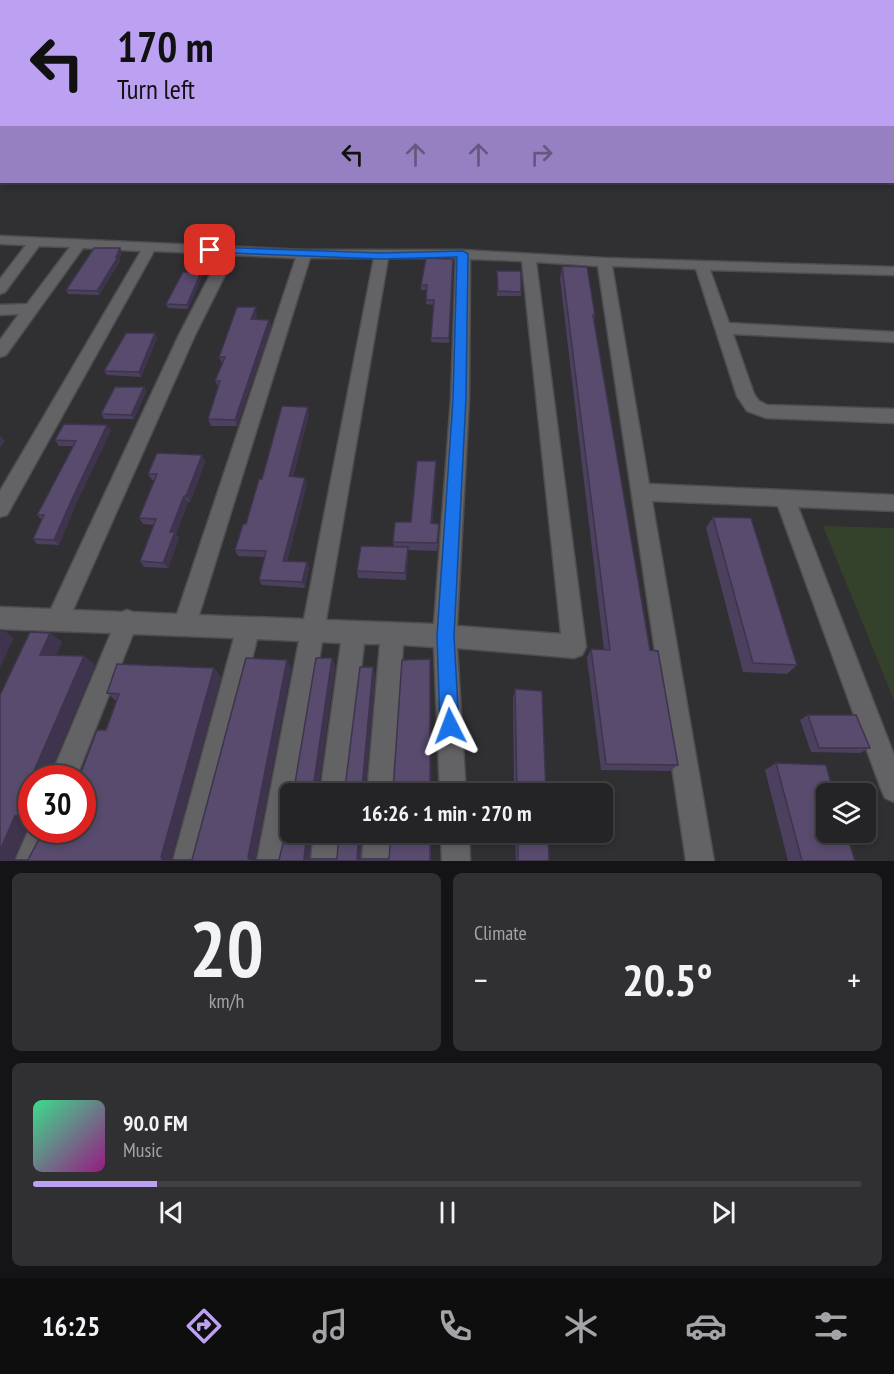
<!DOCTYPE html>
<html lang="en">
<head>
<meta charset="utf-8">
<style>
  :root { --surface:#242326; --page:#302f32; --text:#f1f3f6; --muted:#a3a4a7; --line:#414043; --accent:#bca0f2 }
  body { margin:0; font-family:"PT Sans Narrow",sans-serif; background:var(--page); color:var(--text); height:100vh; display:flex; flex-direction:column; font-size:22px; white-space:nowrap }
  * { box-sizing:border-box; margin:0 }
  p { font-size:20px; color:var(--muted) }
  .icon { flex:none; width:33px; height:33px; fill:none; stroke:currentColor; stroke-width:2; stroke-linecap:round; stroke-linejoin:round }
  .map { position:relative; height:861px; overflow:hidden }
  .sheet { display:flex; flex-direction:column; gap:12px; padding:12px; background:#141315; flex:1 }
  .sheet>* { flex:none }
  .guide { position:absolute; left:0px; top:0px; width:894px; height:183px; box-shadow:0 3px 9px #0003,0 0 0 2px var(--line); background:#bca0f2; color:#111; overflow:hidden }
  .tools { position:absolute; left:816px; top:783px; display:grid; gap:12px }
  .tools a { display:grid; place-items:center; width:60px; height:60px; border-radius:9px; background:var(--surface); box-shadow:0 3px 9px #0003,0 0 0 2px var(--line); font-size:30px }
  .speed { position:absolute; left:18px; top:765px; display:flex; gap:12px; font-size:30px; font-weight:700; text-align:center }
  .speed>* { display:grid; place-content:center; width:78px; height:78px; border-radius:50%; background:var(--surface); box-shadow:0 3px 9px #0003,0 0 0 2px var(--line); line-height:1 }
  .speed .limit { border:9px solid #d22; background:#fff; color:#111 }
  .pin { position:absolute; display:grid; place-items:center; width:51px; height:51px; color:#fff; margin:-26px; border-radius:12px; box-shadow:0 3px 9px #0006 }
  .me { position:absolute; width:66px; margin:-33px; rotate:357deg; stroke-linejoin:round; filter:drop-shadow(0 0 4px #0008) }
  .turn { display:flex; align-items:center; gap:21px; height:126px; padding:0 18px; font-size:27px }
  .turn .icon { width:78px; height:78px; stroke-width:2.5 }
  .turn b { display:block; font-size:42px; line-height:51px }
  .lanes { display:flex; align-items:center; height:57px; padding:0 18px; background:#0003; justify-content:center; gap:30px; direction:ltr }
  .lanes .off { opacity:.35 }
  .big { font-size:45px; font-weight:800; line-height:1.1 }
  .sheet .tile { flex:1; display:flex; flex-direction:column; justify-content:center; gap:9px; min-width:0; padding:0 21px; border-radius:9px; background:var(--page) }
  .sheet .dial { align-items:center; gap:0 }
  .dial b { font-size:78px; line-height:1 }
  .song { display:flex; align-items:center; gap:18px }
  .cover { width:72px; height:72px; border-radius:9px; background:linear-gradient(135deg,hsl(150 70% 55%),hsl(310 70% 35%)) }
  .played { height:6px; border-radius:3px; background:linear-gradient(90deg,var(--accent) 15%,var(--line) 15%) }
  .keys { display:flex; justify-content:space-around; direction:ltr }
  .heat { display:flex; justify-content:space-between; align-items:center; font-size:33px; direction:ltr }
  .sheet .tiles { flex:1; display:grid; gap:12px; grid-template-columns:1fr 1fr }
  .tile:last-child { grid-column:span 2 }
  .trip { position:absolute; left:280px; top:783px; width:333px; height:60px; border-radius:9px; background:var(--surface); box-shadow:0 3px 9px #0003,0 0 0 2px var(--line); font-weight:800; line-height:60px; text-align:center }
  .menu { display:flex; height:96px; justify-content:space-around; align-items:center; background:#0e0e0f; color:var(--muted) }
  .menu .icon { width:42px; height:42px }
  .menu .selected { color:var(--accent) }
  .menu b { font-size:27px; color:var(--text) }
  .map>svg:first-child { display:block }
  .green { fill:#35422b }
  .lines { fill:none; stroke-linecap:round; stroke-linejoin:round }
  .lane-casing { stroke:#4d4c4f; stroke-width:3 }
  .street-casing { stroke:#4d4c4f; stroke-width:3 }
  .path { stroke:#7b7b7d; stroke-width:1.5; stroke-dasharray:1.5 2; stroke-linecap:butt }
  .lane { fill:#636265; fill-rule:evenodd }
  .street { fill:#636265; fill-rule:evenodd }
  .wall { fill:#4c405f }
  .shaded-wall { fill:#3e344d }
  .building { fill:#584b6e; stroke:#3e344d; stroke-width:1.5 }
  .route { fill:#1a73e8; stroke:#114b97; stroke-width:1.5 }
</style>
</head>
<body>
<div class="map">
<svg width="894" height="861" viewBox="0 0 894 861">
  <rect width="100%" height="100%" fill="#302f32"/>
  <path class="green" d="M 823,526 L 894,528 L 894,700 Z"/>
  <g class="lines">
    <g class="lane-casing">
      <path id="lane" d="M 0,37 L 2,38 L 2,42 L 0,41 Z
        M 0,77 L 2,77 L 2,82 L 0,81 Z
        M 892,105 L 894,105 L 894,109 L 892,109 Z"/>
    </g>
    <g class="street-casing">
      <path id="street" d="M 0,236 L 304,250 L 463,250 L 604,258 L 894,267 L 894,275 L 710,270 L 729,323 L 894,332 L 894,342 L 733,334 L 754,394 L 759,401 L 767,405 L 894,409 L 894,423 L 766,418 L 747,411 L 737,396 L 696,269 L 612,266 L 649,484 L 894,495 L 894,511 L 798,507 L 894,755 L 894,802 L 885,798 L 881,789 L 778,506 L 652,501 L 714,861 L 686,861 L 598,266 L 536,262 L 586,647 L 582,655 L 574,658 L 457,648 L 466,794 L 440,794 L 434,647 L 403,645 L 393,794 L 367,794 L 380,644 L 364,644 L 346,794 L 320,794 L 341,643 L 322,642 L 297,794 L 291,794 L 291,827 L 285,861 L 257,861 L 299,641 L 257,639 L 201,861 L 173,861 L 234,638 L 133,634 L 76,778 L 50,778 L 111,633 L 0,629 L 0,607 L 51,609 L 179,335 L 221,254 L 154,251 L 7,515 L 0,517 L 0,491 L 141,251 L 83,248 L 6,355 L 0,357 L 0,340 L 19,314 L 0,315 L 0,305 L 27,304 L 70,247 L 39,246 L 5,292 L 0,294 L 0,279 L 26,245 L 0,244 ZM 235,255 L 296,258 L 177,614 L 133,612 L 127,610 L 122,612 L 73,610 L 195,335 ZM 310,258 L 374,258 L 304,619 L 199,615 ZM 388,258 L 456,258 L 451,399 L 434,624 L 326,620 ZM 470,259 L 522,261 L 561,634 L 457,626 L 469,399 Z
        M 32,822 L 32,830 L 56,830 L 43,861 L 15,861 Z
        M 314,832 L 342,832 L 339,861 L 311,861 Z
        M 364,832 L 392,832 L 390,861 L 362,861 Z
        M 441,832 L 469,832 L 470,861 L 442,861 Z"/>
    </g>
    <path class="path" d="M 682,0 L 695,2"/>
    <use href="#lane" class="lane"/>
    <use href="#street" class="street"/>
  </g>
  <path class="wall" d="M 122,253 L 119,258 L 120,261 L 99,295 L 68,294 L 66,290 Z
    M 453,259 L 449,343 L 431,342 L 434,305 L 426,304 L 427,290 L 421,290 L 421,285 Z
    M 562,266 L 595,315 L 594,321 L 650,650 L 678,765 L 670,771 L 601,770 L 587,658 L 591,649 L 604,650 L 560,279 Z
    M 201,272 L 202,276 L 188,309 L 168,308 L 166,304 Z
    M 497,275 L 521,292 L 521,296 L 497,296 Z
    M 257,314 L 256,319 L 269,320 L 271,326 L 237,426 L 211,426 L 208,419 L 218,387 L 215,381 L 222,363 L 219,357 Z
    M 155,333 L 157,338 L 141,377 L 107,375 L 104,371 Z
    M 144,387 L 146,391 L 134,419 L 104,419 L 101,414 Z
    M 309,414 L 293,477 L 307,484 L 287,561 L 307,562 L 309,568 L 305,588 L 262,585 L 259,580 L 265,557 L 238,556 L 235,550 L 246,524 L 262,479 Z
    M 107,425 L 111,430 L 76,504 L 59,545 L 37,544 L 33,539 L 42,520 L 37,515 L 74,446 L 59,446 L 55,440 Z
    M 202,455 L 205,462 L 190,502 L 188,502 L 176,534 L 179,538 L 168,568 L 144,567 L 140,561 L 154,525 L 143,524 L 139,518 L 154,480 L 152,480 L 148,474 Z
    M 436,470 L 432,523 L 439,531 L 437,551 L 408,550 L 408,555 L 406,580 L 358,578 L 357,571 L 394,547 L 393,542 L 411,522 Z
    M 713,517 L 797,665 L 787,674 L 743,672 L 706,528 Z
    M 30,632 L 50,633 L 62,642 L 56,655 L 84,656 L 95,665 L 48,777 L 49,778 L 32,778 L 32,822 L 30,822 L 13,860 L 28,860 L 40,837 L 58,838 L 61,830 L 82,830 L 82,778 L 79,778 L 97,730 L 106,730 L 116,701 L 107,693 L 117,664 L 214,668 L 221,677 L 171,860 L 192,860 L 246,658 L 287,660 L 291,669 L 255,860 L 279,860 L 288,823 L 288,791 L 294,789 L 316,658 L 332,658 L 335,667 L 318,791 L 342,791 L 345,788 L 360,667 L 373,667 L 375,675 L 365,791 L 393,790 L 402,660 L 430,659 L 431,794 L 291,794 L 291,832 L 312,832 L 310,859 L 337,859 L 339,832 L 362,832 L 361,859 L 389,859 L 391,832 L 431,832 L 431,861 L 0,861 L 0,695 Z
    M 515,689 L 546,794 L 514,794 L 513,698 Z
    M 808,715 L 870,748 L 860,753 L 811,752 L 800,720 Z
    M 776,763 L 855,861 L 788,861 L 765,770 Z
    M 515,832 L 548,832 L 549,861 L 516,861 Z"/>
  <path class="shaded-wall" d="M 120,248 L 122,253 L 119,258 L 120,261 L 99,295 L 97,291 Z
    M 201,272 L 202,276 L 188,309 L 187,305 Z
    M 256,307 L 257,314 L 253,326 L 251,319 Z
    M 269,320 L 271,326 L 237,426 L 235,420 Z
    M 155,333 L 157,338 L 141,377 L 139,372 Z
    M 144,387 L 146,391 L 134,419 L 131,415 Z
    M 308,407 L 309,414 L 291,483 L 289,476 Z
    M 107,425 L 111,430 L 76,504 L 59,545 L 54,540 L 72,499 Z
    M 0,435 L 5,441 L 0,448 Z
    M 202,455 L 205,462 L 190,502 L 186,496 Z
    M 436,461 L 436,470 L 432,531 L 431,523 Z
    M 305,478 L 307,484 L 285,567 L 283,561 Z
    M 184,496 L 188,502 L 176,534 L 179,538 L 168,568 L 163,563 L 170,532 Z
    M 408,547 L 408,555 L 406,580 L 405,573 Z
    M 307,562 L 309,568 L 305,588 L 302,582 Z
    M 2,629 L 14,638 L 0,668 L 0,632 Z
    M 50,633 L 62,642 L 52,664 L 40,655 Z
    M 84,656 L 95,665 L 48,777 L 49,778 L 36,778 L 34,771 Z
    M 332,658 L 335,667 L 318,794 L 313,788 Z
    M 287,660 L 291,669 L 255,861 L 250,860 L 248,857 Z
    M 373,667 L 375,675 L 365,794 L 362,788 Z
    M 214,668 L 221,677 L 171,860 L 163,860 L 161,857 Z
    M 32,789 L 32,822 L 30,822 L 13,860 L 0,860 L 0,850 L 15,816 Z
    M 307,832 L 312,832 L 309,861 L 304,859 Z
    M 359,832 L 362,832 L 360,861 L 357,859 Z"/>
  <path class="building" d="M 94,248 L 120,248 L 116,257 L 118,257 L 97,291 L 66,290 Z
    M 426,258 L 453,259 L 449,338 L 431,338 L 434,300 L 426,300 L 427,285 L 421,285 Z
    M 562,266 L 587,267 L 595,315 L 593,315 L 650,650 L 658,651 L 678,765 L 606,764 L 591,649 L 610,650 Z
    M 497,271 L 521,271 L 521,292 L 498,291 Z
    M 183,272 L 201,272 L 187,305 L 166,304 Z
    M 237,307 L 256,307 L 251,319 L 269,320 L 235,420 L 208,419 L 220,381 L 215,381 L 225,357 L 219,357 Z
    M 126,333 L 155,333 L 139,372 L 104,371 Z
    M 115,387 L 144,387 L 131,415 L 101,414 Z
    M 282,406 L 308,407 L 289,476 L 305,478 L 283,561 L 307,562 L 302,582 L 259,580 L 266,551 L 235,550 L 243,524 L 246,524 L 259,479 L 262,479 Z
    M 64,424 L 107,425 L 72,499 L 54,540 L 33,539 L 44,515 L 37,515 L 76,441 L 55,440 Z
    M 157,453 L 202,455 L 186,496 L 184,496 L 170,532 L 175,532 L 163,563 L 140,561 L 156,519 L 139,518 L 157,474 L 148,474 Z
    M 417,461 L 436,461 L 431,523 L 439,524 L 437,543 L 393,542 L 395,522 L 411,522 Z
    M 713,517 L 751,518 L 797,665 L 753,663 Z
    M 361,546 L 408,547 L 405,573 L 357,571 Z
    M 30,632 L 50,633 L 40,655 L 84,656 L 34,771 L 38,774 L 36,778 L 32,778 L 32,789 L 20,818 L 19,815 L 15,816 L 0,850 L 0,695 Z
    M 246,658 L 287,660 L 248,857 L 250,860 L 279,860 L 288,823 L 288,791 L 294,789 L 316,658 L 332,658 L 313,788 L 316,791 L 342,791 L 345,788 L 360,667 L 373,667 L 362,788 L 364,791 L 393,790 L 402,660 L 430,659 L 430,794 L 291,794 L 291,832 L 307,832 L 304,859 L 337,859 L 339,832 L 359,832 L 357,859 L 389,859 L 391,832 L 430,832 L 430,861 L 0,861 L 0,860 L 28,860 L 40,837 L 58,838 L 61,830 L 82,830 L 82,778 L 79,778 L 97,730 L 106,730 L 119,694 L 107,693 L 117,664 L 214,668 L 161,857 L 163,860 L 192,860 Z
    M 515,689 L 542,691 L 546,794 L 517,794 Z
    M 808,715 L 856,715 L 870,748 L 819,748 Z
    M 776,763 L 826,765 L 834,794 L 826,794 L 826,832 L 846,832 L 855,861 L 802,861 Z
    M 518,832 L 548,832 L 549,861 L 518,861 Z"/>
  <path class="route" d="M 210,247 L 381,253 L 463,251 L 468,254 L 466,399 L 454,636 L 459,726 L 456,733 L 450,736 L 443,733 L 440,726 L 437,636 L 453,399 L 457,257 L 381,259 L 206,252 L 206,248 Z"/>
</svg>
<div class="tools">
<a><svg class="icon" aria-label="layers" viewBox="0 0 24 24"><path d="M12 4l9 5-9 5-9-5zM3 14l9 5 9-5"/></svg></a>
</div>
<div class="speed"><div class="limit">30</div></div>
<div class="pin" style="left:210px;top:250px;background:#d93025"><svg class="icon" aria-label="arrive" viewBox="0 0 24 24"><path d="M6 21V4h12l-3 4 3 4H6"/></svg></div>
<svg class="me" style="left:450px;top:726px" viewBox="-20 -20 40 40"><path d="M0-17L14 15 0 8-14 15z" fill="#1a73e8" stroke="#fff" stroke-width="4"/></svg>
<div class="trip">16:26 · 1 min · 270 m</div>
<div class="guide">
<div class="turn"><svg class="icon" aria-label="left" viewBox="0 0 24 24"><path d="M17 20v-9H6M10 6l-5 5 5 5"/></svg><div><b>170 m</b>Turn left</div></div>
<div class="lanes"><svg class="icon" aria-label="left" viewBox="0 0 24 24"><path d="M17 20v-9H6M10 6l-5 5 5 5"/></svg><svg class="icon off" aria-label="ahead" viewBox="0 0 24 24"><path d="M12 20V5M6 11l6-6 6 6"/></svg><svg class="icon off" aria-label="ahead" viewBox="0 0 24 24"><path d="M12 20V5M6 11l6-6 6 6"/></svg><svg class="icon off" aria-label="right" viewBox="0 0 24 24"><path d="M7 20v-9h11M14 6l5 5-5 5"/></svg></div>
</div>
</div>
<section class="sheet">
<div class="tiles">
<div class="tile dial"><b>20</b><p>km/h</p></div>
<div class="tile"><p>Climate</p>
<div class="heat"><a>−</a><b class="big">20.5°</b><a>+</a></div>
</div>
<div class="tile">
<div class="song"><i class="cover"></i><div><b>90.0 FM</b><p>Music</p></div></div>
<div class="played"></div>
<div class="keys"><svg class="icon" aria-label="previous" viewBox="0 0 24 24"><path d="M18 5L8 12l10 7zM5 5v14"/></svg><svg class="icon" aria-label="pause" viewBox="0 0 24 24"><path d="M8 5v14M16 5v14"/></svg><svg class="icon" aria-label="next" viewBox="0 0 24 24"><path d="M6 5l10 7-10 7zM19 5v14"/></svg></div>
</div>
</div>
</section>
<nav class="menu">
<b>16:25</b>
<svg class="icon selected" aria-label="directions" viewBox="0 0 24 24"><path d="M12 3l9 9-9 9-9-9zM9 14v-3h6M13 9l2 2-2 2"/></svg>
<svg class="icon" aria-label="music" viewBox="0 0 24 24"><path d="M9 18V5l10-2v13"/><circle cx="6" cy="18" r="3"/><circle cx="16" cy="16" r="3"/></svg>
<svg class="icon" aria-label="phone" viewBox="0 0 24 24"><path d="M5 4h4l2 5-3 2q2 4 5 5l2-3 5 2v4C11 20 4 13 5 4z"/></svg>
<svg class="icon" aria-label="climate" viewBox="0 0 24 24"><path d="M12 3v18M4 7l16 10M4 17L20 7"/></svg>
<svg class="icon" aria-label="car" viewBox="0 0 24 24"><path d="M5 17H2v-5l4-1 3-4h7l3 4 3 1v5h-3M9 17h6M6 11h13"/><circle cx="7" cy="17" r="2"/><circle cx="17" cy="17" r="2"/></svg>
<svg class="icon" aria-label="filters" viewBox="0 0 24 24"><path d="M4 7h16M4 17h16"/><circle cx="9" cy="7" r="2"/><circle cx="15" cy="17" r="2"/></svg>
</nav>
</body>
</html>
